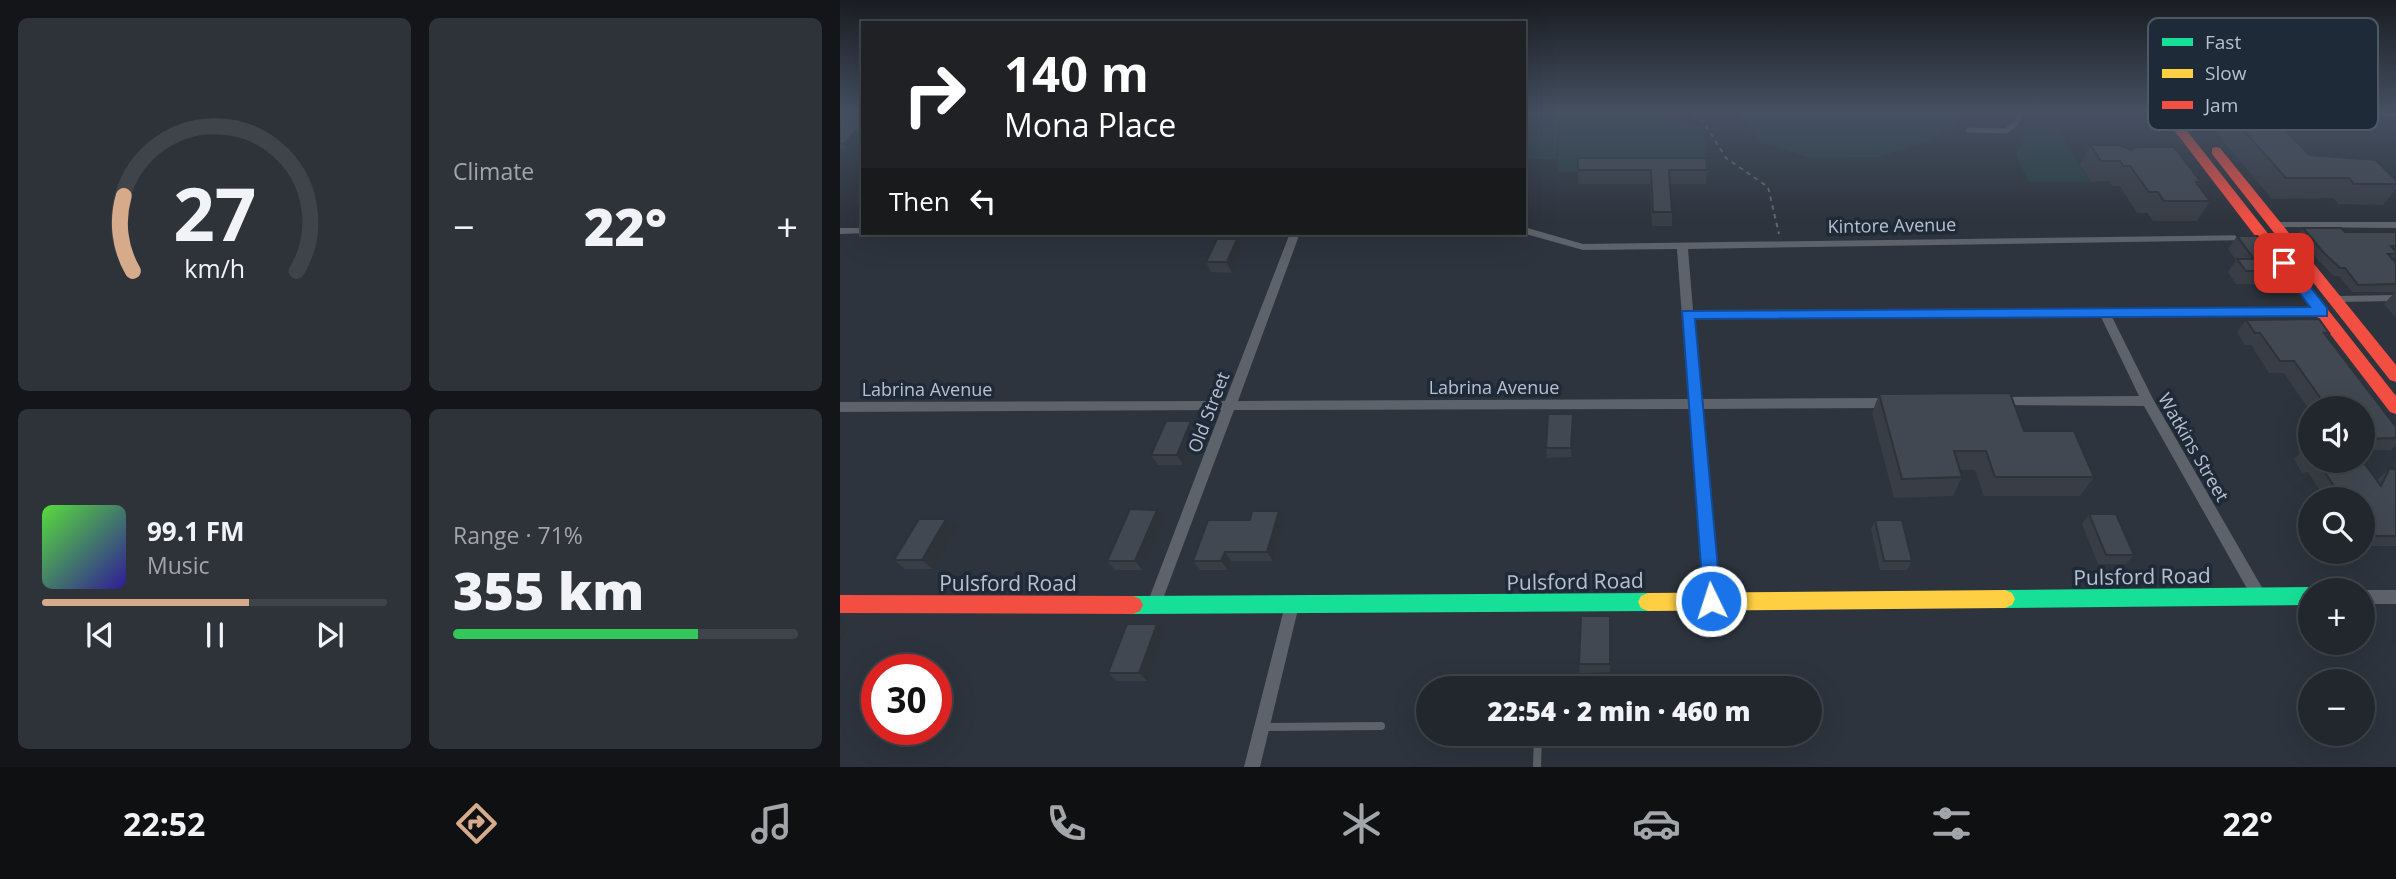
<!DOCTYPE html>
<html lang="en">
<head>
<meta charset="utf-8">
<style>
  :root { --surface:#22272e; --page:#2e333a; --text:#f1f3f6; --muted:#a2a5aa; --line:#3f444a; --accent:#d6ab8b }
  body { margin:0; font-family:"Open Sans",sans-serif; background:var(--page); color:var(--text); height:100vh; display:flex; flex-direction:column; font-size:26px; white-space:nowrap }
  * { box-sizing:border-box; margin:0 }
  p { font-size:23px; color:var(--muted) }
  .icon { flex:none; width:38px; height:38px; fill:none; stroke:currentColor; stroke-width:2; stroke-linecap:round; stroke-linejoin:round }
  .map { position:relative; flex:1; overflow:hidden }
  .side { display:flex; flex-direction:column; gap:18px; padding:18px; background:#131519; width:840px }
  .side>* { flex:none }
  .guide { position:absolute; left:21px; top:21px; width:665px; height:214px; border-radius:0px; box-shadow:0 7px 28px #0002,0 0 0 2px var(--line); background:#202124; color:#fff; overflow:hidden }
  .controls { position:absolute; left:1458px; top:396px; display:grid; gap:14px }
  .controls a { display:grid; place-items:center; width:77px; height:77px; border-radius:50%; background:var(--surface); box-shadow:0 7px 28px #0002,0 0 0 2px var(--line); font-size:35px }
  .speed { position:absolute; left:21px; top:654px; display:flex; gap:14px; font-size:35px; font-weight:700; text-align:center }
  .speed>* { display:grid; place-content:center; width:91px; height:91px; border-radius:50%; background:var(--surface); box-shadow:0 7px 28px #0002,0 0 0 2px var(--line); line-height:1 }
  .speed .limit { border:10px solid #d22; background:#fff; color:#111 }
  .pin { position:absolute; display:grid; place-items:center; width:60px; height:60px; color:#fff; margin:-30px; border-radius:14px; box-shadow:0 4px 10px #0006 }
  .me { position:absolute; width:77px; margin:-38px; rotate:356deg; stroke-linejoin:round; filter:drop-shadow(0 0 5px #0008) }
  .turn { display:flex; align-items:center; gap:24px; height:147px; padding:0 28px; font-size:32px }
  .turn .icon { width:91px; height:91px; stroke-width:2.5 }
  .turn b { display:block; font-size:49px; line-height:60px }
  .then { display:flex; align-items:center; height:66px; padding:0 28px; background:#0003; gap:14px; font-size:26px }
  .big { font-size:52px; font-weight:800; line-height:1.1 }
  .side .card { flex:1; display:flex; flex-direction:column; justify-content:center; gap:10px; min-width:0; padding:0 24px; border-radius:10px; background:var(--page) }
  .side .dial { align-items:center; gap:0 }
  .dial svg { height:182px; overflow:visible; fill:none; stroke:var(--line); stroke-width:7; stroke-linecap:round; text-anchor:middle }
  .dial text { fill:var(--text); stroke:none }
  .song { display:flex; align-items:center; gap:21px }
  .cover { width:84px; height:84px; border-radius:10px; background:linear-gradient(135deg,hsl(110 70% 55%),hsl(250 70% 35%)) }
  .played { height:7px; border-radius:4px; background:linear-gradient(90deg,var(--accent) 60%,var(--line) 60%) }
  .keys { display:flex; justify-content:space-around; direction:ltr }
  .heat { display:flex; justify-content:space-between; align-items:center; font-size:38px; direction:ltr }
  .charge { height:10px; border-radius:5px; background:linear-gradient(90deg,#34c759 71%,var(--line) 0) }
  .side .tiles { flex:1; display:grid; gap:18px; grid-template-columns:repeat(2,1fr) }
  .trip { position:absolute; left:576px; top:676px; width:406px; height:70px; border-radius:35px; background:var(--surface); box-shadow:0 7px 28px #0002,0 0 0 2px var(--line); font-weight:800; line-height:70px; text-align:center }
  .tab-bar { display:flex; height:112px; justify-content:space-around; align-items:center; background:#0e1012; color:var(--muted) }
  .tab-bar .icon { width:49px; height:49px }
  .tab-bar .current { color:var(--accent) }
  .tab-bar b { font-size:32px; color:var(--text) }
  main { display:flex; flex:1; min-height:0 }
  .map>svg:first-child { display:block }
  .green { fill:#294044 }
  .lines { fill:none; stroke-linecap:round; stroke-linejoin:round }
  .path { stroke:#60666d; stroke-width:2; stroke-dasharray:4.5 4.5; stroke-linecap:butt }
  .lane-far2 { stroke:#5e636b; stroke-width:5 }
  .lane-far1 { stroke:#5e636b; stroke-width:6 }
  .lane { stroke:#5e636b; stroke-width:8 }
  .street { fill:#5e636b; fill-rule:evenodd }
  .fast { fill:#16e098; fill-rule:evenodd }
  .slow { fill:#ffcf43; fill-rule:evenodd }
  .jam { fill:#f24e42; fill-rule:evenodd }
  .wall { fill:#393e46 }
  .shaded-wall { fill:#2e3239 }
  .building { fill:#424851; stroke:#2e3239; stroke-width:2 }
  .route { fill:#1a73e8; stroke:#114b97; stroke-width:2 }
  .labels { text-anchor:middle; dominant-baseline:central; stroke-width:7; stroke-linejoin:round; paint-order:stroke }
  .street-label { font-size:18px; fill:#b8c0cd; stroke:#1f2a39 }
  .near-street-label { font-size:21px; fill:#b8c0cd; stroke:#1f2a39 }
  .key { fill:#1f2a39; stroke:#4d5765; stroke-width:2 }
  .key-label { font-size:19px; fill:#b8c0cd }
</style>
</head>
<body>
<main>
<section class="side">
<div class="tiles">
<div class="card dial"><svg viewBox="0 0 100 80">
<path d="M14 69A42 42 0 1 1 86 69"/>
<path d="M14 69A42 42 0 0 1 10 36" stroke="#d6ab8b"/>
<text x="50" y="56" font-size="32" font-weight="700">27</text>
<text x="50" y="72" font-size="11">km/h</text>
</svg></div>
<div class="card"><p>Climate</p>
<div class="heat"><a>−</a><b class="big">22°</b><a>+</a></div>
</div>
<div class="card">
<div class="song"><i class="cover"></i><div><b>99.1 FM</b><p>Music</p></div></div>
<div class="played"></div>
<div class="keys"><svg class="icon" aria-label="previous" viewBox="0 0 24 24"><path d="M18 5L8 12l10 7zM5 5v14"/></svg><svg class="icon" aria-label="pause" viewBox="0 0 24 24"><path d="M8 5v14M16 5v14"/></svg><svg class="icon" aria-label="next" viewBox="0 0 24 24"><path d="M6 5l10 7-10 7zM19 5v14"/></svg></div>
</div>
<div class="card"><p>Range · 71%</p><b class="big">355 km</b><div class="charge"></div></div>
</div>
</section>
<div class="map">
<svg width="1556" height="767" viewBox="0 0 1556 767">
  <rect width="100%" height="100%" fill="#2d343d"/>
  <path class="green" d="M 897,113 L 1128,113 L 1123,119 L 1087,142 L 1037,157 L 971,158 L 921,143 Z
    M 684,118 L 719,118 L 716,159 L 684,159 Z
    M 720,118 L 809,118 L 862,126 L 869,172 L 717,172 Z
    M 1183,128 L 1217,128 L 1250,182 L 1189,182 L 1176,155 L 1186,134 Z"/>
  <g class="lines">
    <path class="path" d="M 853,113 L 864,123 L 886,158 L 928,187 L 939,234
      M 866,113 L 866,122"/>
    <path class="lane-far2" d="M 1128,130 L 1166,131 L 1176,123 L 1180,113"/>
    <path class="lane-far1" d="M 1498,299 L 1556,298"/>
    <path class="lane" d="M 424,727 L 541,726
      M 697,767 L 698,735"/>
    <path class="street" d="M 1342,113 L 1392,113 L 1388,116 L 1346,116 Z
      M 1409,113 L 1556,113 L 1556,116 L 1413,116 Z
      M 1435,222 L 1556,222 L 1556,228 L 1431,227 L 1431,223 Z
      M 684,227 L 743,244 L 1417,235 L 1418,237 L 1413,240 L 848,249 L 853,310 L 1486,309 L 1488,312 L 1486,315 L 1482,316 L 1272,317 L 1313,399 L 1424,591 L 1426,596 L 1424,601 L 1419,603 L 1414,601 L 1304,406 L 1154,405 L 1152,402 L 1154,399 L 1158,397 L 1299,396 L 1261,317 L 854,318 L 861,399 L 1052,398 L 1056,400 L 1058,403 L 1056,406 L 1052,408 L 862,409 L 878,601 L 876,606 L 871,608 L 866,606 L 864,601 L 849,409 L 394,410 L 321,604 L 319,609 L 314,611 L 309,609 L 307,604 L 381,410 L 0,412 L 0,402 L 385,401 L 450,233 L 460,233 L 398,401 L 848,399 L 837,249 L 743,250 L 682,233 L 684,233 Z
      M 0,228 L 23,228 L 23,233 L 27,233 L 0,234 Z
      M 196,233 L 411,233 L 406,236 L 201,236 Z
      M 1522,590 L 1556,590 L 1556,604 L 1522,604 Z
      M 452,598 L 457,600 L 459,605 L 420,767 L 404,767 L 445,605 L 447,600 Z"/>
    <path class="fast" d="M 1470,587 L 1477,590 L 1470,590 L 1470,605 L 1165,608 L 1158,605 L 1155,599 L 1158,593 L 1165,590 Z
      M 808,593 L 815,596 L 818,602 L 815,608 L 808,611 L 293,614 L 286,611 L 283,605 L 286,599 L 293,596 Z"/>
    <path class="slow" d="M 1165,590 L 1172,593 L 1175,599 L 1172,605 L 1165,608 L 808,611 L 801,608 L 798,602 L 801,596 L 808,593 Z"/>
    <path class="jam" d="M 1321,113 L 1333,113 L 1556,396 L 1556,414 L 1550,412 Z
      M 1376,147 L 1380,148 L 1556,365 L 1556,382 L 1550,380 L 1372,154 L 1372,148 Z
      M 0,595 L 293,596 L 300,599 L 303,605 L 300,611 L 293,614 L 0,613 Z"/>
  </g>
  <path class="wall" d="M 1374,113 L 1388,113 L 1470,155 L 1556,180 L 1556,189 L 1543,205 L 1498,204 L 1493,198 L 1432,199 L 1368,123 Z
    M 0,116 L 23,116 L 23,132 L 8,149 L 0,149 Z
    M 1250,145 L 1361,182 L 1359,186 L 1370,201 L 1357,221 L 1313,221 L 1307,213 L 1297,213 L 1280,186 L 1272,186 L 1269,181 L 1251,182 L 1240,165 Z
    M 738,170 L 867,170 L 866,184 L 830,184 L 832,212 L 832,226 L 812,226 L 810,184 L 738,184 Z
    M 1463,228 L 1505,232 L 1556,232 L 1556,256 L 1553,260 L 1556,263 L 1556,318 L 1544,304 L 1555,292 L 1512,292 L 1499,276 L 1494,276 L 1477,259 L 1457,235 Z
    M 1397,236 L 1454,271 L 1444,284 L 1396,284 L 1388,272 L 1396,260 L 1388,249 Z
    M 397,239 L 402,250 L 392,273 L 371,272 L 366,262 Z
    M 1406,320 L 1489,333 L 1487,336 L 1556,427 L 1556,446 L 1551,450 L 1522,450 L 1522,408 L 1470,408 L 1470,421 L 1466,414 L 1470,411 L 1444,373 L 1429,373 L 1411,345 L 1405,345 L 1397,332 Z
    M 1039,394 L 1184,431 L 1254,477 L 1240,496 L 1144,496 L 1135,470 L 1120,470 L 1122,477 L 1113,496 L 1054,498 L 1032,413 Z
    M 733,424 L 732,457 L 707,458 L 706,448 Z
    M 357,431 L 343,465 L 318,465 L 311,455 Z
    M 1464,449 L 1470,449 L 1470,460 L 1522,460 L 1537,480 L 1549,469 L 1556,469 L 1556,546 L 1522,546 L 1522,499 L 1472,499 L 1480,491 L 1468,472 L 1462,473 L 1454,459 Z
    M 1249,514 L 1294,555 L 1286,564 L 1258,564 L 1242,524 Z
    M 324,519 L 302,570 L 275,570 L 267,561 Z
    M 1035,520 L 1072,561 L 1067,570 L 1040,570 L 1031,529 Z
    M 445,521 L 433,561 L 391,561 L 388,570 L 360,570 L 353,561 Z
    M 117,528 L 93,569 L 65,569 L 54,560 Z
    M 770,616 L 770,672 L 740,673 L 739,664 Z
    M 325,632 L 307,681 L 277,681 L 268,673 Z"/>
  <path class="shaded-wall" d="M 23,123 L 23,132 L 8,149 L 4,144 Z
    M 397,239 L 402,250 L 392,273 L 387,262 Z
    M 733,414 L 733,424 L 732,457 L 731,448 Z
    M 351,421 L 357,431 L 343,465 L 337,455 Z
    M 317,510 L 324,519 L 302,570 L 295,561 Z
    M 439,511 L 445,521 L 433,561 L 427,552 Z
    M 106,519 L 117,528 L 93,569 L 82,560 Z
    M 385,552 L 391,561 L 388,570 L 381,561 Z
    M 0,621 L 9,627 L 0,641 Z
    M 317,624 L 325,632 L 307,681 L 299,673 Z"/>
  <path class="building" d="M 1388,113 L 1428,113 L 1470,155 L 1536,160 L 1556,180 L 1556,184 L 1514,184 L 1509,178 L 1446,178 Z
    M 0,116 L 23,116 L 23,123 L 4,144 L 0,144 Z
    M 1250,145 L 1279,145 L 1291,150 L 1297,147 L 1334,147 L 1361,182 L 1356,182 L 1370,201 L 1324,201 L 1318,192 L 1309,192 L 1290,166 L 1283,166 L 1280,161 L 1261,161 Z
    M 738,158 L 866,158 L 867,170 L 829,170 L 832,212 L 813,212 L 811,170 L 738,170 Z
    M 1463,228 L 1501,228 L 1505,232 L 1556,232 L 1556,246 L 1551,246 L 1556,252 L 1556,254 L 1548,254 L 1556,263 L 1556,284 L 1518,285 L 1505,268 L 1500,268 L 1483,252 Z
    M 1397,236 L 1417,236 L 1431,242 L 1454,271 L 1406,271 L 1397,259 L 1414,259 Z
    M 377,239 L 397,239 L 387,262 L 366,262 Z
    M 1479,319 L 1489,333 L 1484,333 L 1556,427 L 1556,438 L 1522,439 L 1522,408 L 1481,408 L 1477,403 L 1484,403 L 1454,361 L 1440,361 L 1420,333 L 1415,333 L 1406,320 Z
    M 1170,393 L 1184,431 L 1234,431 L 1254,477 L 1155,477 L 1146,451 L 1114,451 L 1122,477 L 1062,479 L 1039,394 Z
    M 708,414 L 733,414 L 731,448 L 706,448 Z
    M 326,421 L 351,421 L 337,455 L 311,455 Z
    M 1464,449 L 1470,449 L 1470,458 Z
    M 1472,460 L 1522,460 L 1541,486 L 1549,469 L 1556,469 L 1556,536 L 1522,536 L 1522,499 L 1490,499 L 1483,489 L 1496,489 L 1478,462 L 1473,462 Z
    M 290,509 L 317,510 L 295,561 L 267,561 Z
    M 412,511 L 439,511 L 427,552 L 385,552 L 381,561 L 353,561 L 368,520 L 410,520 Z
    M 1249,514 L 1276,514 L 1294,555 L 1266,555 Z
    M 79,519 L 106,519 L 82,560 L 54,560 Z
    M 1035,520 L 1062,520 L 1072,561 L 1044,561 Z
    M 741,616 L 770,616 L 770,664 L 739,664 Z
    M 287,624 L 317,624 L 299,673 L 268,673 Z"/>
  <linearGradient id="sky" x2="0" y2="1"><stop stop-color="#191d22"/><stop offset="0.51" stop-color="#465062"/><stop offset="1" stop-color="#465062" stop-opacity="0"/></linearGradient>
  <rect width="1556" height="220" fill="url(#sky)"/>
  <path class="route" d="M 1444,259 L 1449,260 L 1487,308 L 1487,316 L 855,319 L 881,601 L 878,607 L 871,610 L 864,607 L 842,311 L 1470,307 L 1437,263 Z"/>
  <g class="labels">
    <g class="street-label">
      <text transform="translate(1052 225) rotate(-1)">Kintore Avenue</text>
      <text x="654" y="387">Labrina Avenue</text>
      <text x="87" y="389">Labrina Avenue</text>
      <text transform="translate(368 412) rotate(-69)">Old Street</text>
      <text transform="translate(1354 447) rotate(60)">Watkins Street</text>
    </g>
    <g class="near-street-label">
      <text transform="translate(1302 576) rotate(-1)">Pulsford Road</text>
      <text transform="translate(735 581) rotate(-1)">Pulsford Road</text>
      <text x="168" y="583">Pulsford Road</text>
    </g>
  </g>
  <rect x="1308" y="18" width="230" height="112" rx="10" class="key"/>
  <rect x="1322" y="38" width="31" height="8" fill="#16e098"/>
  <rect x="1322" y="69" width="31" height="9" fill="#ffcf43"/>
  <rect x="1322" y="101" width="31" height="8" fill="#f24e42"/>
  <g class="key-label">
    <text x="1365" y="49">Fast</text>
    <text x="1365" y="80">Slow</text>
    <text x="1365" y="112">Jam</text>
  </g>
</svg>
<div class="controls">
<a><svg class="icon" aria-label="sound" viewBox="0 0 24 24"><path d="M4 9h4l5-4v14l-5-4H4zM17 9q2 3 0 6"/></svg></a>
<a><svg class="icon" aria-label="search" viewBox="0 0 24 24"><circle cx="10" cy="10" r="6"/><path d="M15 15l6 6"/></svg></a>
<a>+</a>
<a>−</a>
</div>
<div class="speed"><div class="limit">30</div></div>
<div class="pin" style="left:1444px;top:263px;background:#d93025"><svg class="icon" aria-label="arrive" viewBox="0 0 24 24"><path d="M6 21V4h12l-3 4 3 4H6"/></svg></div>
<svg class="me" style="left:871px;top:601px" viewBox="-20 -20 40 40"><circle r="17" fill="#1a73e8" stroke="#fff" stroke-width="3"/><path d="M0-11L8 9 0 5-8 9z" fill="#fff"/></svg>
<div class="trip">22:54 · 2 min · 460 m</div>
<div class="guide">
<div class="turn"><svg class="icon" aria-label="right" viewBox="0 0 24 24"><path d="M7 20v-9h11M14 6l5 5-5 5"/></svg><div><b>140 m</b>Mona Place</div></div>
<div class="then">Then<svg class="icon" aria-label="left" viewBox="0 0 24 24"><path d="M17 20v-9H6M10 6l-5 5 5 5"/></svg></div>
</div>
</div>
</main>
<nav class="tab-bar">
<b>22:52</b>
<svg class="icon current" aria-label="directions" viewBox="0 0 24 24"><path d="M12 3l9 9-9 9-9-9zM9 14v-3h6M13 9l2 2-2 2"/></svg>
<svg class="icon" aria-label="music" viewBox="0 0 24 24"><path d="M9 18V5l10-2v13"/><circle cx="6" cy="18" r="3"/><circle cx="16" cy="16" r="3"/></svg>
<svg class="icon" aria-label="phone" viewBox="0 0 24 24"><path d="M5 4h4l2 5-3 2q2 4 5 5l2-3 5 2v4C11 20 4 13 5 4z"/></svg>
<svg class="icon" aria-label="climate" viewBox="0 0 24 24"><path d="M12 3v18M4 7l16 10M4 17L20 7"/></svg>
<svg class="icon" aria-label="car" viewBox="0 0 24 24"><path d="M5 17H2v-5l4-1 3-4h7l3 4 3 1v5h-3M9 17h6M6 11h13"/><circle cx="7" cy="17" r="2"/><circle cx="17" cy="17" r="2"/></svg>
<svg class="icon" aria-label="filters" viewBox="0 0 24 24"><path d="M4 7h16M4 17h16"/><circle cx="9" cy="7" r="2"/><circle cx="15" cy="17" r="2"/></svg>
<b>22°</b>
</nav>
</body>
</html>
